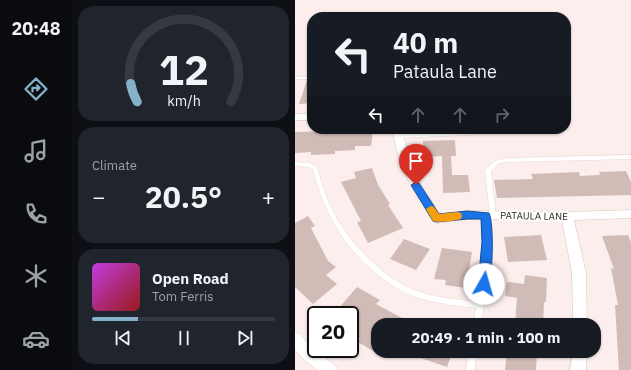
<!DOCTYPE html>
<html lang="en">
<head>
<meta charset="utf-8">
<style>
  :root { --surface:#171b24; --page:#20242c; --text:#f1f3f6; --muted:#9ea1a6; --line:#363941; --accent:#86b2c9 }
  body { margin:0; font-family:"IBM Plex Sans",sans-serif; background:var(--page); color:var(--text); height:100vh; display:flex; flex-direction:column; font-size:15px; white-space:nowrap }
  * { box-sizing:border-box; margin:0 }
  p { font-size:13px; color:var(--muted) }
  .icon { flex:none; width:22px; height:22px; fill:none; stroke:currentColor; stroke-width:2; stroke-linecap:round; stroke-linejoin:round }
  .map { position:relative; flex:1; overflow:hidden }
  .panel { display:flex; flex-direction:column; gap:6px; padding:6px; background:#0d0f14; width:223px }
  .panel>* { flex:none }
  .hud { position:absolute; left:12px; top:12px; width:264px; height:122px; border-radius:16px; box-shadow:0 1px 3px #0004; background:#171b24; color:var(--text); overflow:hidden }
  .speed { position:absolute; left:12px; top:306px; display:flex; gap:8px; font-size:20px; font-weight:700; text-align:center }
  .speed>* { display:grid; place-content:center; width:52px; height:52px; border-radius:50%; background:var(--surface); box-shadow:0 1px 3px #0004; line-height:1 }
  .speed .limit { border:2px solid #111; border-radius:6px; background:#fff; color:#111 }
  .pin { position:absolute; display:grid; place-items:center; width:34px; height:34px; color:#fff; margin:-41px -17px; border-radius:50% 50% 50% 0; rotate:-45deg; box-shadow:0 0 4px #0007 }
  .pin .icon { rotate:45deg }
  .me { position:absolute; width:44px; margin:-22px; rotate:7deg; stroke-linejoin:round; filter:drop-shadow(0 0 3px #0008) }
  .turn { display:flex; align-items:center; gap:14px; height:84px; padding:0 20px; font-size:18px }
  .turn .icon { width:52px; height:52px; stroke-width:2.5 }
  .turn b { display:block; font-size:28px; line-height:34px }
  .lanes { display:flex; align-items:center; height:38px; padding:0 20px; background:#0003; justify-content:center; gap:20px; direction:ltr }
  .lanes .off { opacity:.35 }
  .big { font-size:30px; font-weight:700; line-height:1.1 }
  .panel .card { flex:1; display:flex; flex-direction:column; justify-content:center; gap:6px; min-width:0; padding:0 14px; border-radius:16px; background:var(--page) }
  .panel .dial { align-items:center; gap:0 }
  .dial svg { height:104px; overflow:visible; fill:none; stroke:var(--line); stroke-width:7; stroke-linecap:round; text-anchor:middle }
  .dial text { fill:var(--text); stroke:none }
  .song { display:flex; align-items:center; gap:12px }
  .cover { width:48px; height:48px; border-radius:6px; background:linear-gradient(135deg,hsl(290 70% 55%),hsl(0 70% 35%)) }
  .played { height:4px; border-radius:2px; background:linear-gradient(90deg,var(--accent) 25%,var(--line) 25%) }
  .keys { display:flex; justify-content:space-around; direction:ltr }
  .heat { display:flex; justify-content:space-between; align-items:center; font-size:22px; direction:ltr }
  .trip { position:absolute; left:76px; top:318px; width:230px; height:40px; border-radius:16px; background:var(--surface); box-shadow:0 1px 3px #0004; font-weight:700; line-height:40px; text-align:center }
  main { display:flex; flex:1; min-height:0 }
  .tabs { display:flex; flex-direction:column; width:72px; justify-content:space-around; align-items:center; background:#090b0e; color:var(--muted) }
  .tabs .icon { width:28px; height:28px }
  .tabs .on { color:var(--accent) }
  .tabs b { font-size:18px; color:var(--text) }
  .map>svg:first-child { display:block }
  .building { fill:#d0bbb6 }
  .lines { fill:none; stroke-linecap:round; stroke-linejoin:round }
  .service-casing { stroke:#d8c2be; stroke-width:0.5 }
  .minor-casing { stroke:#d8c2be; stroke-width:1 }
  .service { fill:#fff; fill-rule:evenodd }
  .minor { fill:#fff; fill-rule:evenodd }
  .route { fill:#1a73e8; stroke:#114b97 }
  .slow { fill:#f59e0b }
  .labels { text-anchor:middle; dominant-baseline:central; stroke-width:4; stroke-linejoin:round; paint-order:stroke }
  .street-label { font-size:10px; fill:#302826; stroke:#fff }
</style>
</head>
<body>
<main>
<nav class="tabs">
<b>20:48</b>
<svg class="icon on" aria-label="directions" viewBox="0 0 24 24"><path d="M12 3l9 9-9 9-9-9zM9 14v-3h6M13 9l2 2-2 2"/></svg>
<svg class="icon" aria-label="music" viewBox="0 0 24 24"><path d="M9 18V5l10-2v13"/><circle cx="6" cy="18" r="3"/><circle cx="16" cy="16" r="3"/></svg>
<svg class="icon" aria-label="phone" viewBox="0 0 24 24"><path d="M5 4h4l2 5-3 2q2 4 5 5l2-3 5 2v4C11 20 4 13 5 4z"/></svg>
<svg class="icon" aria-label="climate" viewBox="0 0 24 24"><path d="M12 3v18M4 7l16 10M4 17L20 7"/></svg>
<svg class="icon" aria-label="car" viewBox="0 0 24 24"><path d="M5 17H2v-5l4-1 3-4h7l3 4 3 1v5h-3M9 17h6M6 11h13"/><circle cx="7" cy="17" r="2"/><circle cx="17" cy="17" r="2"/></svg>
</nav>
<section class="panel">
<div class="card dial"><svg viewBox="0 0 100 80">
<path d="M14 69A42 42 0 1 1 86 69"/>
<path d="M14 69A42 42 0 0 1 9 55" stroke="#86b2c9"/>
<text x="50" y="56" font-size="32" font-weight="700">12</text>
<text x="50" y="72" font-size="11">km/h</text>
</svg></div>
<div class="card"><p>Climate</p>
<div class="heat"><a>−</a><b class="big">20.5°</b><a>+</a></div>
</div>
<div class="card">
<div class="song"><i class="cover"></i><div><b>Open Road</b><p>Tom Ferris</p></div></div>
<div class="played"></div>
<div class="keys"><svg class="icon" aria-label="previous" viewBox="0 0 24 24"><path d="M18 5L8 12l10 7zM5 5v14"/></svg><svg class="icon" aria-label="pause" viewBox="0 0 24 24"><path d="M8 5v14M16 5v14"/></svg><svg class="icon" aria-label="next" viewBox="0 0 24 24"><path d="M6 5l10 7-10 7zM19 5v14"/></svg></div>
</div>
</section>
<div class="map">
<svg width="336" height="370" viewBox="0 0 336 370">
  <rect width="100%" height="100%" fill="#fceeec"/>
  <path class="building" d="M 12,80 L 17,80 L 17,103 L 4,104 Z
    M 78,130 L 76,146 L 60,146 L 60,150 L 40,151 L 40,154 L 16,155 L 16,152 L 0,153 L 0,132 Z
    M 160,140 L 161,156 L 156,156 L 157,175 L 173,175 L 175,192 L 148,193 L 147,156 L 128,157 L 128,141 Z
    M 77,168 L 83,185 L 95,204 L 93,205 L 108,228 L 73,243 L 62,222 L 66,221 L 46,182 L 61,178 L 59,172 Z
    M 331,171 L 336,182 L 336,195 L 202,198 L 199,180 L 238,179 L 236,174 L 284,172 L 285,176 L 305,175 L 304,172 Z
    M 13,216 L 20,226 L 16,228 L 33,261 L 41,267 L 31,275 L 42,284 L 18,304 L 0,287 L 0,223 Z
    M 246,235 L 252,260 L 213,262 L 209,237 Z
    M 333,235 L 336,242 L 336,370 L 324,370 L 320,305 L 323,305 L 316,268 L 319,269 L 307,236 Z
    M 109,239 L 135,249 L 121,270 L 95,259 Z
    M 147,248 L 177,252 L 171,288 L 150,285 L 151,280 L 139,279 Z
    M 230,275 L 252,278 L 251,302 L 249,302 L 248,325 L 220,325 L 222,298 L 210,296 L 212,282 L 229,284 Z
    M 62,287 L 85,300 L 81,304 L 120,325 L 83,325 L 83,354 L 63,342 L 65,339 L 55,332 L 55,315 L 38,315 Z
    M 111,351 L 158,351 L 152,367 L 111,353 Z
    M 212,351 L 242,351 L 241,370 L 210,370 Z"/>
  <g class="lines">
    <g class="service-casing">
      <path id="service" d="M 0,77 L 17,77 L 17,79 L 0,79 Z
        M 171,129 L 175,129 L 175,135 L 104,138 L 102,136 L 104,134 L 171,133 Z
        M 336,155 L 336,159 L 212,162 L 204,163 L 196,171 L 201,215 L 200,217 L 196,217 L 195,215 L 190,170 L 200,161 L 212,158 Z
        M 0,162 L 14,163 L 22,167 C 24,172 25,178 27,184 C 30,194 34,204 39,213 C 53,242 91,281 122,291 C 141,298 162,299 182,302 L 188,273 L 189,242 L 187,215 L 188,213 L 192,213 L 193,215 L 195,242 L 194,273 L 186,325 L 178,325 L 181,308 C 158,305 135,303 113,294 C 101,289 92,281 82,274 C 47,245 29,212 18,169 L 13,167 L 0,166 Z
        M 174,351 L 182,351 L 179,370 L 171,370 Z"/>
    </g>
    <g class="minor-casing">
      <path id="minor" d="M 0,114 L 17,114 L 17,120 L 0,120 Z
        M 98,129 L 108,129 C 111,162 127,187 145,214 L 172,211 L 272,212 L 336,210 L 336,218 L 279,220 L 291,273 L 292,325 L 278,325 L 277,273 L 267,220 L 172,219 L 142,223 L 138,222 C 119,193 101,164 98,129 Z
        M 0,332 L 5,334 L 17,348 L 40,365 L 43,370 L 22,370 L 7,358 L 0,350 Z
        M 278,351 L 292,351 L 291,370 L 275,370 Z"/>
    </g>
    <use href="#service" class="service"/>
    <use href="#minor" class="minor"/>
  </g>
  <path class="route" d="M 121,182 L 124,183 L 144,214 L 172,211 L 194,213 C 199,223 198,276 193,287 L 189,289 L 185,287 L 183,284 L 187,242 L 186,219 L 172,219 L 142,222 L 138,221 L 116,185 Z"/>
  <path class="slow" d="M 136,206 L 139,207 L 144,214 L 162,212 L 166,213 L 167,216 L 166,219 C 158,221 146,223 138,221 L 131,209 Z"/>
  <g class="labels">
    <g class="street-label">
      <text transform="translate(239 216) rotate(1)">PATAULA LANE</text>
    </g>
  </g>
</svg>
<div class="speed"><div class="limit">20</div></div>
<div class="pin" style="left:121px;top:185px;background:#d93025"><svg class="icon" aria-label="arrive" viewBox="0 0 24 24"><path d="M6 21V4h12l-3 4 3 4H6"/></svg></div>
<svg class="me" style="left:189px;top:284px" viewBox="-20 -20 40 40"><circle r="19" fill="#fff"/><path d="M0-13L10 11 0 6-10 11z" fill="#1a73e8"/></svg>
<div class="trip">20:49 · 1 min · 100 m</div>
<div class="hud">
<div class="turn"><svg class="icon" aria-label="left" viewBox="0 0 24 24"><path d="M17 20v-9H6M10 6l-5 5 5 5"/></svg><div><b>40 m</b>Pataula Lane</div></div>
<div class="lanes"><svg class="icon" aria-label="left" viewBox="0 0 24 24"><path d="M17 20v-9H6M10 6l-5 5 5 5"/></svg><svg class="icon off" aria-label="ahead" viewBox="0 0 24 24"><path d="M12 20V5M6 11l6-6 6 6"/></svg><svg class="icon off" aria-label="ahead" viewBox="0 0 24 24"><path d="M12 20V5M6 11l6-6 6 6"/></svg><svg class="icon off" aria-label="right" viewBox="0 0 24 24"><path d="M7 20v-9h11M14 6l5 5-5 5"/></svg></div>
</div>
</div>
</main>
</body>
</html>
